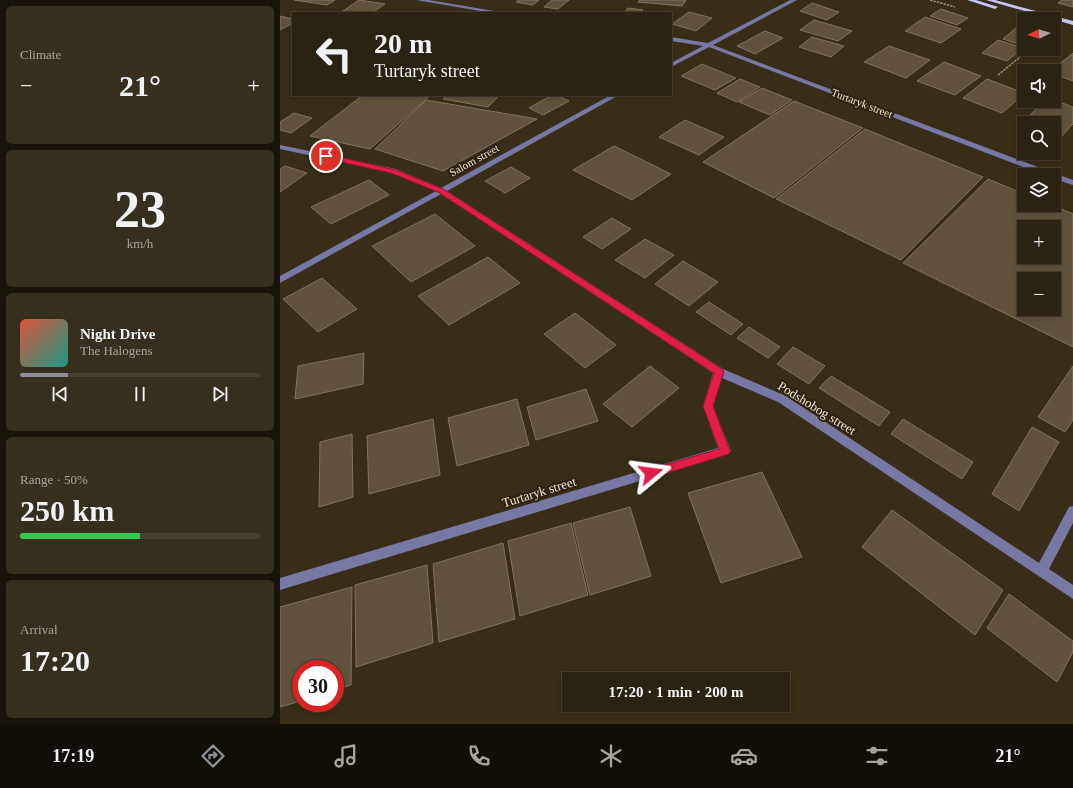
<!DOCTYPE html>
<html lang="en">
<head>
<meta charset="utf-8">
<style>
  :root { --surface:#2a2212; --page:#362f20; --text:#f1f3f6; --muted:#a5a49f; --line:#463f32; --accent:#8c9099 }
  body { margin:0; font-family:"Times New Roman",serif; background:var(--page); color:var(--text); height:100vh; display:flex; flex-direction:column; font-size:15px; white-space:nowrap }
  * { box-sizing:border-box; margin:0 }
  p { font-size:13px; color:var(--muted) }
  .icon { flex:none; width:22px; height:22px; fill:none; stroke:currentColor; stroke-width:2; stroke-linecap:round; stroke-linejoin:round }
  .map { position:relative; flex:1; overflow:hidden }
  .sheet { display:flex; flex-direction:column; gap:6px; padding:6px; background:#17130a; width:280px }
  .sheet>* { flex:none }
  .top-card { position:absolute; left:12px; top:12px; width:380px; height:84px; border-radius:0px; box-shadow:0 2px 6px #0003,0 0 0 1px var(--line); background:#2a2212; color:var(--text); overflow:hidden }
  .needle { width:26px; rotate:265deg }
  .controls { position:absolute; left:737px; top:12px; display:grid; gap:8px }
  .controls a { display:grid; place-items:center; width:44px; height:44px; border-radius:0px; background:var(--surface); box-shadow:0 2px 6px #0003,0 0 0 1px var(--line); font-size:20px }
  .speed { position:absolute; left:12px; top:660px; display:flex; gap:8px; font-size:20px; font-weight:700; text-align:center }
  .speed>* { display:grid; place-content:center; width:52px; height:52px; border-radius:50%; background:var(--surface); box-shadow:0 2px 6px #0003,0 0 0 1px var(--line); line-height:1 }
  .speed .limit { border:6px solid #d22; background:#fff; color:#111 }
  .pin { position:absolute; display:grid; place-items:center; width:34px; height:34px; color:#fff; margin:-17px; border:2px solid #fff; border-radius:50%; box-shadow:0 1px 4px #0007 }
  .me { position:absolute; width:44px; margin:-22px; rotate:74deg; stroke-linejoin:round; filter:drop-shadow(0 0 3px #0008) }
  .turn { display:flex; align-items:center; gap:14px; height:84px; padding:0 16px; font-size:18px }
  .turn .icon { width:52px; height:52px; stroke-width:2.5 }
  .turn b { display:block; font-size:28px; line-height:34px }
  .big { font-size:30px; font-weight:700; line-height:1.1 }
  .sheet .widget { flex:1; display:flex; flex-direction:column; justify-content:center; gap:6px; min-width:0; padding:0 14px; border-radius:6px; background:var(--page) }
  .sheet .dial { align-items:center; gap:0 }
  .dial b { font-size:52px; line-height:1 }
  .song { display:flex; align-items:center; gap:12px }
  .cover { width:48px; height:48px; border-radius:6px; background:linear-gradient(135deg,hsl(10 70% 55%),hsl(170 70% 35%)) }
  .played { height:4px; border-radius:2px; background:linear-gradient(90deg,var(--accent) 20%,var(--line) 20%) }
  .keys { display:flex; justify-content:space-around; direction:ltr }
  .heat { display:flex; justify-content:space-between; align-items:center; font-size:22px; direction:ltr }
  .charge { height:6px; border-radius:3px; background:linear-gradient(90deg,#34c759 50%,var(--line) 0) }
  .trip { position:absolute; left:282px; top:672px; width:228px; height:40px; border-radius:0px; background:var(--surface); box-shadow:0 2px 6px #0003,0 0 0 1px var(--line); font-weight:700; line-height:40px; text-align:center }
  .dock { display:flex; height:64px; justify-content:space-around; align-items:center; background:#110e07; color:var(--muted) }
  .dock .icon { width:28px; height:28px }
  .dock .selected { color:var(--accent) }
  .dock b { font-size:18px; color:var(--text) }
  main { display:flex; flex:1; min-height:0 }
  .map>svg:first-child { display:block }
  .building { fill:#5f533d; stroke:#81745d; fill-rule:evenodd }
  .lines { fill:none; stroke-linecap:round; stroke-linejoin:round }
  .path { stroke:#958b7b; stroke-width:1.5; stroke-dasharray:2.5 1; stroke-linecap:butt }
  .minor { fill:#7878a4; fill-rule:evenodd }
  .major { fill:#c5c5fc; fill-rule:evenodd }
  .route { fill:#e11d48; stroke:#92132f }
  .labels { text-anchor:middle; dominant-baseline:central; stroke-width:4; stroke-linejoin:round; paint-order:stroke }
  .far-street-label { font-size:11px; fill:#eee6da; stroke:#2e230e }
  .street-label { font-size:13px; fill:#eee6da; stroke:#2e230e }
</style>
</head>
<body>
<main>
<section class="sheet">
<div class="widget"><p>Climate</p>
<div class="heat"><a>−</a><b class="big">21°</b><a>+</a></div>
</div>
<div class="widget dial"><b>23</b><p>km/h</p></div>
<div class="widget">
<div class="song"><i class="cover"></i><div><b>Night Drive</b><p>The Halogens</p></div></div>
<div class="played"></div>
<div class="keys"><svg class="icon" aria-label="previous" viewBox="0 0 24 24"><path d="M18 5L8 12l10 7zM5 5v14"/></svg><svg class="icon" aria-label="pause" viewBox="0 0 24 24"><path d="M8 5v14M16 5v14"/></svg><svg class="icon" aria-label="next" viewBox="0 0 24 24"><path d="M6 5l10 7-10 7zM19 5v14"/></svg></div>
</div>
<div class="widget"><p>Range · 50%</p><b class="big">250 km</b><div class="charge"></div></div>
<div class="widget"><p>Arrival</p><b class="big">17:20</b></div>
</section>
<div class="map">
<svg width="793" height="724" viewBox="0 0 793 724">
  <rect width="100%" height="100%" fill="#382d18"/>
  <path class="building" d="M 14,0 L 55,0 L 47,5 Z
    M 79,0 L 105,4 L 92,13 L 60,13 Z
    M 239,0 L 259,0 L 253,5 L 236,2 Z
    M 272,0 L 289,0 L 278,9 L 264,7 Z
    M 360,0 L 406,0 L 402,6 L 358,2 Z
    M 782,0 L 793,0 L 793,7 L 778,3 Z
    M 532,3 L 559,12 L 547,20 L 520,11 Z
    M 348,8 L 363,10 L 360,13 L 344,13 Z
    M 661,9 L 688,18 L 677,25 L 650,16 Z
    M 409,12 L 432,18 L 416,31 L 392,24 Z
    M 0,16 L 13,19 L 13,23 L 0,30 Z
    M 645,17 L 681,29 L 661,43 L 625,31 Z
    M 534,20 L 572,31 L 558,41 L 520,30 Z
    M 738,26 L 744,28 L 744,46 L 723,39 Z
    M 485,31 L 503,38 L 475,54 L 457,46 Z
    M 532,37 L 564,46 L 551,57 L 519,47 Z
    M 718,40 L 743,48 L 727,61 L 702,53 Z
    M 609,46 L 650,60 L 626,78 L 584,62 Z
    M 793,53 L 793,81 L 774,74 L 774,71 L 771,71 Z
    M 664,62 L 701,76 L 675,95 L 637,81 Z
    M 422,64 L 456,78 L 435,90 L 401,76 Z
    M 460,79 L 480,87 L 457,102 L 437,93 Z
    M 707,79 L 744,93 L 744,94 L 722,113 L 683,98 Z
    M 482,88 L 512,100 L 490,115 L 459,102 Z
    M 83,95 L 151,95 L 90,149 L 30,136 Z
    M 167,95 L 220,95 L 208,107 L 163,99 Z
    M 272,95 L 276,95 L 289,101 L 263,115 L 249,108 Z
    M 146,100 L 257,119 L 163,171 L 95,149 Z
    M 774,100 L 793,107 L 793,124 L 782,136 L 774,134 L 774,123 L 743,122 L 764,101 Z
    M 514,101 L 583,128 L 494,198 L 423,162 Z
    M 14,113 L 32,118 L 11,133 L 0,130 L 0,122 Z
    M 405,120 L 444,137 L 419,155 L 379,137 Z
    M 585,129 L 703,177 L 621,260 L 496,199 Z
    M 334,146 L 391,174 L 352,200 L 293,170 Z
    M 5,166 L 27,173 L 0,192 L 0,169 Z
    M 231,167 L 250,178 L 225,193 L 205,181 Z
    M 708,179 L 744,194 L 744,205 L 772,205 L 793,214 L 793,347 L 623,263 ZM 744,227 L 774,227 L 774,257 L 744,257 ZM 744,279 L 774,279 L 774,309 L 744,309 Z
    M 89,180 L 109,195 L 51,224 L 31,207 Z
    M 155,214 L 195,246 L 131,282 L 92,246 Z
    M 332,218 L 351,229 L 322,249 L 303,237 Z
    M 365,239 L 394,255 L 365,278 L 335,260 Z
    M 208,257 L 240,283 L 169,325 L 138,296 Z
    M 403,261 L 438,282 L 409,306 L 375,284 Z
    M 42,278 L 77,309 L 38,332 L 3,299 Z
    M 429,302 L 463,324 L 451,335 L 416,312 Z
    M 295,313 L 336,345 L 305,368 L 264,334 Z
    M 469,327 L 500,347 L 488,358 L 457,338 Z
    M 513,347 L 545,366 L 529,384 L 497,364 Z
    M 84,353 L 83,384 L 15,399 L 18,366 Z
    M 370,366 L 399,388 L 352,427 L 323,404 Z
    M 793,366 L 793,420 L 785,432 L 758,417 Z
    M 551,376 L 610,412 L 599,426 L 539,388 Z
    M 306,389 L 318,421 L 256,440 L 247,407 Z
    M 237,399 L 249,445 L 177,466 L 168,418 Z
    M 153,419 L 160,475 L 89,494 L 87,436 Z
    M 623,419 L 693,462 L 682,479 L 611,434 Z
    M 752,427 L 779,442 L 739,511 L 712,494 Z
    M 72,434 L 73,497 L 39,507 L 40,442 Z
    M 482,472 L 522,557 L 441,583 L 408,493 Z
    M 350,507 L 371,576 L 310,595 L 293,523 Z
    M 612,510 L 723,590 L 695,635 L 582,547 Z
    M 291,523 L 308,595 L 240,616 L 228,541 Z
    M 223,543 L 235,619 L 159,642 L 153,564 Z
    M 147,565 L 153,643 L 76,667 L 75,585 Z
    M 72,587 L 71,685 L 55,690 L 55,669 L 21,669 L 21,701 L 0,707 L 0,607 Z
    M 729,594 L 793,641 L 793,652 L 777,682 L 707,628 Z"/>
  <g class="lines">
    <path class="path" d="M 650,0 L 675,7
      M 718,75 L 750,49"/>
    <path class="minor" d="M 136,0 L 149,0 L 226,13 L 212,13 Z
      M 510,0 L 517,0 L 433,45 L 793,180 L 793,185 L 774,179 L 774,175 L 764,175 L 429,47 L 391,67 L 391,63 L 423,46 L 391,41 L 391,37 L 428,43 Z
      M 331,95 L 339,95 L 167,191 L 443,369 L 506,396 L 759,563 L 789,507 L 793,506 L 793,523 L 769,569 L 793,585 L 793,599 L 498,402 L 442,378 L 433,406 L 451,451 L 449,454 L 0,590 L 0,578 L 438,448 L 423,406 L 433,373 L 161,194 L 0,283 L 0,276 L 156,191 L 111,173 L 0,149 L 0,145 L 116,169 L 161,188 Z"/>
    <path class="major" d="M 687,0 L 696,0 L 718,7 L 715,9 Z
      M 706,0 L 715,0 L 793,21 L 793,25 Z"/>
  </g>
  <path class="route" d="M 46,154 L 116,170 L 163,189 L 442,369 L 444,372 L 433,406 L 450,451 L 449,454 L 371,478 L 367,477 L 366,473 L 367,470 L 439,449 L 423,406 L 434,373 L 158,192 L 111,173 L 44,158 L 43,156 Z"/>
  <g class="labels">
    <g class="far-street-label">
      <text transform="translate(582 103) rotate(21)">Turtaryk street</text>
      <text transform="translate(194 160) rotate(-29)">Salom street</text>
    </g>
    <g class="street-label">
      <text transform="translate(537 408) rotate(32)">Podshobog street</text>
      <text transform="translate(259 492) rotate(-17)">Turtaryk street</text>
    </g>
  </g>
</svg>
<div class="controls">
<a><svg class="needle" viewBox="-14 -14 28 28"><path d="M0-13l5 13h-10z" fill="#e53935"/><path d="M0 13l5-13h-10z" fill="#a5a49f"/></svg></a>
<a><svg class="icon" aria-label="sound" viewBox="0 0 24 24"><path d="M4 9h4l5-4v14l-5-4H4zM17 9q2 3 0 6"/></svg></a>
<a><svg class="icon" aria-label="search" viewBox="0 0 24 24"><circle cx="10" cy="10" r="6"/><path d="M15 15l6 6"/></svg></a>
<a><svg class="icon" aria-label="layers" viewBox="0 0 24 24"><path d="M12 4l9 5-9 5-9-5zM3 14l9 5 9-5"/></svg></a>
<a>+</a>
<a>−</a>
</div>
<div class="speed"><div class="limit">30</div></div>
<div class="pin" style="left:46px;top:156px;background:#d93025"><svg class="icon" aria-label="arrive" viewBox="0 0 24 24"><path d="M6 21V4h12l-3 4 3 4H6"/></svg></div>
<svg class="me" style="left:371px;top:473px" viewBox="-20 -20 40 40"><path d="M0-17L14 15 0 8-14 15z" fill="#e11d48" stroke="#fff" stroke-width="4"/></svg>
<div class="trip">17:20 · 1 min · 200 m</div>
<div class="top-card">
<div class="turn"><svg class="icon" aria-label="left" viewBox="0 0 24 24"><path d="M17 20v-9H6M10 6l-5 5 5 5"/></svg><div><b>20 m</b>Turtaryk street</div></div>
</div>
</div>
</main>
<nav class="dock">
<b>17:19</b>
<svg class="icon selected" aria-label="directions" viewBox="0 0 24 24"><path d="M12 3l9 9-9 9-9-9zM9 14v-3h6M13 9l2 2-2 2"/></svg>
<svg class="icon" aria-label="music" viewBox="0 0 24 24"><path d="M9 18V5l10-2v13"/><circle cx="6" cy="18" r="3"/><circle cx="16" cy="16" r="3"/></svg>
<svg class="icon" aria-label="phone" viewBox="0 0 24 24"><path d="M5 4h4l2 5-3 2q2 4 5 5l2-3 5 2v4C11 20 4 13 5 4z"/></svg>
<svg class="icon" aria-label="climate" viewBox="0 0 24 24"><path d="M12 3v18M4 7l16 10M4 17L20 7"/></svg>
<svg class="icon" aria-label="car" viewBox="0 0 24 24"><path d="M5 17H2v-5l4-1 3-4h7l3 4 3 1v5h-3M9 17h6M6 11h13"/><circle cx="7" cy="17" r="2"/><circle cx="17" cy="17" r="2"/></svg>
<svg class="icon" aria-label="filters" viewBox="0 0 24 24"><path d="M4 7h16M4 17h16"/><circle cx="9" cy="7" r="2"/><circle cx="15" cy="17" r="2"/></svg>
<b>21°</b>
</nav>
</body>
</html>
